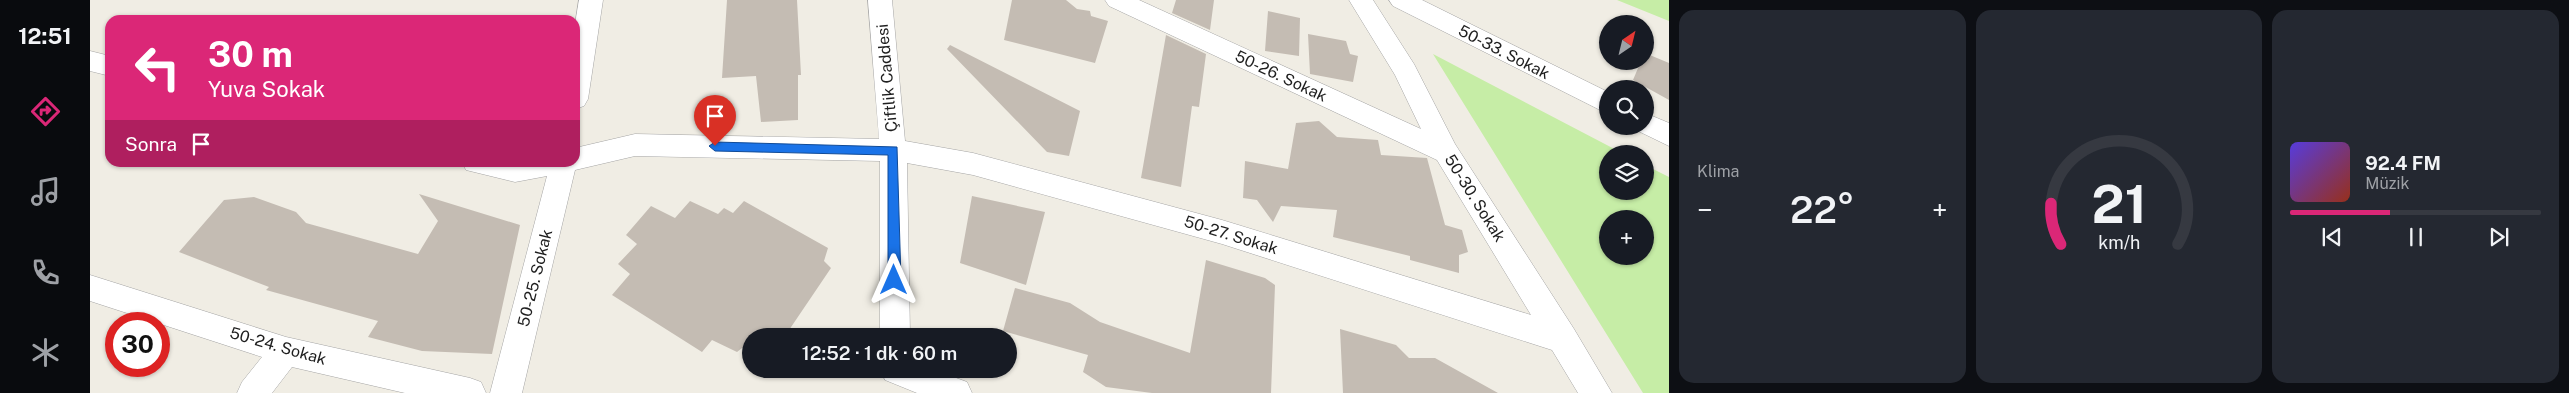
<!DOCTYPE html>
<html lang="tr">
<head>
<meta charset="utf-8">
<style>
  :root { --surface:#171b24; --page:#242831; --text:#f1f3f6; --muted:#9ea1a6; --line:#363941; --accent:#db2777 }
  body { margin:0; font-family:"Public Sans",sans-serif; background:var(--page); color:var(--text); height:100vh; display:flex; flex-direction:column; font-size:19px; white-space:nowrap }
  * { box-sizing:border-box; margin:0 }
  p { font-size:16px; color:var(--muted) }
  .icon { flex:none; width:28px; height:28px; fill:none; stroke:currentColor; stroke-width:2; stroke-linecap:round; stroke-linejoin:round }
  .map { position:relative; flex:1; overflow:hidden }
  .details { display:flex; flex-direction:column; gap:10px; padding:10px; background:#0d0f14; width:900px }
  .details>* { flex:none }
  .top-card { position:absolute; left:15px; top:15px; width:475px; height:152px; border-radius:15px; box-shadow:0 1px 4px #0004; background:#db2777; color:#fff; overflow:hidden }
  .needle { width:32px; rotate:35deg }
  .tools { position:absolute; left:1509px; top:15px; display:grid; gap:10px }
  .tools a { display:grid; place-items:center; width:55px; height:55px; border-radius:50%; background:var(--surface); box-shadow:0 1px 4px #0004; font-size:25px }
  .speed { position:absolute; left:15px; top:312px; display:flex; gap:10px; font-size:25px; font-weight:700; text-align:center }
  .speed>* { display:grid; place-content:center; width:65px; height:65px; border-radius:50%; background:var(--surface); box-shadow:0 1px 4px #0004; line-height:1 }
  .speed .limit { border:8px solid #d22; background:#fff; color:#111 }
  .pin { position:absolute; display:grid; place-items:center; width:42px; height:42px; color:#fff; margin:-51px -21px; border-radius:50% 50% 50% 0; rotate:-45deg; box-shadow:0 0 5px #0007 }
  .pin .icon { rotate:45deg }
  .me { position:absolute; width:55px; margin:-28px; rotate:0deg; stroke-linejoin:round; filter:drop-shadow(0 0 4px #0008) }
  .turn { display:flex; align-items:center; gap:18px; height:105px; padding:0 20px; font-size:22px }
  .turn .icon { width:65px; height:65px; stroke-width:2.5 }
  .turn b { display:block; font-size:35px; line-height:42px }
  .then { display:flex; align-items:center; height:48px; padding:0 20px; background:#0003; gap:10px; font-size:19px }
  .big { font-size:38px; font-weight:600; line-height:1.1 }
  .details .tile { flex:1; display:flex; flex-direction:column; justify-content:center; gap:8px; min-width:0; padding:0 18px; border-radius:15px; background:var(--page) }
  .details .dial { align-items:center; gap:0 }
  .dial svg { height:130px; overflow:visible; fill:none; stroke:var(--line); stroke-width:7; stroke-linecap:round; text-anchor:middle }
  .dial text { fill:var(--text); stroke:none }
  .song { display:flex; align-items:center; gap:15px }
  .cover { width:60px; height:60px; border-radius:8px; background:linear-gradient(135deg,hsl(250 70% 55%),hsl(10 70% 35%)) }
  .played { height:5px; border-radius:2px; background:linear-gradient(90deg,var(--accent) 40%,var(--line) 40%) }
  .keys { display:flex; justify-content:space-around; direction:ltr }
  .heat { display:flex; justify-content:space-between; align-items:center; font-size:28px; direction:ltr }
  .details .tiles { flex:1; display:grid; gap:10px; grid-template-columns:repeat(3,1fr) }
  .trip { position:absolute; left:652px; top:328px; width:275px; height:50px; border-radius:25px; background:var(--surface); box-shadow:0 1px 4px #0004; font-weight:600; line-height:50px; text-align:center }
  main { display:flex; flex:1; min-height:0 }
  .tabs { display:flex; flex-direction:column; width:90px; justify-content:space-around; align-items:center; background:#090b0e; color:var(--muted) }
  .tabs .icon { width:35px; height:35px }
  .tabs .active { color:var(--accent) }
  .tabs b { font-size:22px; color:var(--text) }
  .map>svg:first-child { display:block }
  .grass { fill:#c6eda6; fill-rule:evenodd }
  .building { fill:#c4bcb3 }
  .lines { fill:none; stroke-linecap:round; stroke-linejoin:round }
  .street-casing { stroke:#a5a5a5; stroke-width:1 }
  .street { fill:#fff; fill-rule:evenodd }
  .route { fill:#1a73e8; stroke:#114b97 }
  .labels { text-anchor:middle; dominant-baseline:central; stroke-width:4; stroke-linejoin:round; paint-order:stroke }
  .street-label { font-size:16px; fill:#1e1e1e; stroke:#fff }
</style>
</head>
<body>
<main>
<nav class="tabs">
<b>12:51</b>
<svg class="icon active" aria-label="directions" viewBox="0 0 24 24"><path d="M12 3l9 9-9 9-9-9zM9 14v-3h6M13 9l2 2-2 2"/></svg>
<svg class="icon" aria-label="music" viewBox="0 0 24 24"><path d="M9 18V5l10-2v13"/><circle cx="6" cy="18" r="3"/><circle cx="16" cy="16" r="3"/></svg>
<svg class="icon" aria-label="phone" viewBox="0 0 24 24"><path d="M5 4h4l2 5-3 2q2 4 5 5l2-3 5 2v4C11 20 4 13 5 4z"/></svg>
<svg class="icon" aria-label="climate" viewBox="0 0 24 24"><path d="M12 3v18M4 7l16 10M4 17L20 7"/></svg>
</nav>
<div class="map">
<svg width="1579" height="393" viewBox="0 0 1579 393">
  <rect width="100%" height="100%" fill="#f0ede4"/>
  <path class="grass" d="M 1527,0 L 1579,0 L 1579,21 Z
    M 1343,54 L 1534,154 L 1518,154 L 1518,191 L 1555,191 L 1555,165 L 1579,177 L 1579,393 L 1553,393 ZM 1518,219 L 1555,219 L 1555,256 L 1518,256 Z"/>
  <path class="building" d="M 637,0 L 707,0 L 711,75 L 708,75 L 708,120 L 671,122 L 666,76 L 632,78 Z
    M 922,0 L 976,0 L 987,9 L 1000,11 L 1001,16 L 1018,21 L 1005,63 L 914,40 Z
    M 1086,0 L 1124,0 L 1120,30 L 1082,13 Z
    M 1178,11 L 1210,18 L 1209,56 L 1175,51 Z
    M 1218,34 L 1256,41 L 1260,54 L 1268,56 L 1263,82 L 1220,74 Z
    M 1076,35 L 1116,54 L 1109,107 L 1102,106 L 1091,187 L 1051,178 Z
    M 860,45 L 990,111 L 979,156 L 957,152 L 857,49 Z
    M 1555,53 L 1579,63 L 1579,100 L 1543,80 L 1551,61 L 1555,61 Z
    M 1229,121 L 1247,137 L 1288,140 L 1291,155 L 1337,158 L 1355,225 L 1372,230 L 1378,252 L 1369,255 L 1369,273 L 1320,260 L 1320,256 L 1243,237 L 1247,210 L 1191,206 L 1183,222 L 1167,200 L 1153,198 L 1155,161 L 1198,169 L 1206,123 Z
    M 329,194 L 430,225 L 402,354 L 332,351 L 278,337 L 288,321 L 176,290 L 179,287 L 89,252 L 134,200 L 164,197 L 206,212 L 216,223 L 328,254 L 348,221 Z
    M 882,196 L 955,212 L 936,285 L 870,263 Z
    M 600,201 L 628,214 L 634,208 L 643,213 L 654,201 L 738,248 L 734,261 L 741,268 L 695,336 L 661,336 L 661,341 L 647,352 L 622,340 L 612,352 L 522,295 L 540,274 L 528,264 L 547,244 L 536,235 L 561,206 L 585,218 Z
    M 1116,260 L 1175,278 L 1185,285 L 1181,393 L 1062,393 L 1016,387 L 993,372 L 998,355 L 913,331 L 925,288 L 980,303 L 1010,322 L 1100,353 Z
    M 1250,329 L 1306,345 L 1319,358 L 1345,358 L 1408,393 L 1253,393 Z"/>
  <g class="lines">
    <g class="street-casing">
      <path id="street" d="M 489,0 L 513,0 L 498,99 L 494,106 L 485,109 L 485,24 Z
        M 778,0 L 802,0 L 815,141 L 883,153 L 1132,220 L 1441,315 L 1347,160 L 1019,6 L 1015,0 L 1049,0 L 1331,129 L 1305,75 L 1259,0 L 1283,0 L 1324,64 L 1365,144 L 1484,329 L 1522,393 L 1488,393 L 1462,350 L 1132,244 L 883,175 L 817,163 L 820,336 L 790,336 L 790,161 L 545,156 L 485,170 L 432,393 L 400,393 L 457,176 L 425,182 L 376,170 L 372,162 L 485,162 L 485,148 L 545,134 L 789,139 Z
        M 1299,0 L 1332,0 L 1518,92 L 1518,114 L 1303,6 Z
        M 0,51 L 20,56 L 20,76 L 0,71 Z
        M 1555,113 L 1579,123 L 1579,146 L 1546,130 L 1544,126 L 1555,126 Z
        M 0,275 L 196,337 L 380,378 L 391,382 L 396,393 L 315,393 L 202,367 L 182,393 L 147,393 L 152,382 L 172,357 L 0,301 Z
        M 791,369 L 842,369 L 877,382 L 882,393 L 827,393 L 795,380 Z"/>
    </g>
    <use href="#street" class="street"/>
  </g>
  <path class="route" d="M 625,142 L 807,147 L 811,280 L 809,284 L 800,284 L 798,280 L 798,155 L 625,151 L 619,146 Z"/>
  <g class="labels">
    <g class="street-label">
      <text transform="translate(1414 52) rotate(27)">50-33. Sokak</text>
      <text transform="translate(1191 76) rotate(25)">50-26. Sokak</text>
      <text transform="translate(797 78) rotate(-95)">Çiftlik Caddesi</text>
      <text transform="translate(1385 198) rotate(58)">50-30. Sokak</text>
      <text transform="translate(1141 235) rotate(17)">50-27. Sokak</text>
      <text transform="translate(445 278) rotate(-76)">50-25. Sokak</text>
      <text transform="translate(188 346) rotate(16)">50-24. Sokak</text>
    </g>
  </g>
</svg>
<div class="tools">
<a><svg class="needle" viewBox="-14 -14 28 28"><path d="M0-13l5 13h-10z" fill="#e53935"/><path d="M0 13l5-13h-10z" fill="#9ea1a6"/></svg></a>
<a><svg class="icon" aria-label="search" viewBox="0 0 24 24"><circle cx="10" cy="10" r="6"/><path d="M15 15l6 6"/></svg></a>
<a><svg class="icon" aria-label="layers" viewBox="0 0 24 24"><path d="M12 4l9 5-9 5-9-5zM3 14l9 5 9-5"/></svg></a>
<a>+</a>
</div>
<div class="speed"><div class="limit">30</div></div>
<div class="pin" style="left:625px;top:146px;background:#d93025"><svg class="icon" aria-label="arrive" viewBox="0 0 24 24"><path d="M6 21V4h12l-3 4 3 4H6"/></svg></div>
<svg class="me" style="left:804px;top:280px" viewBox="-20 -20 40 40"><path d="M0-17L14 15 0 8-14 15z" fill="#1a73e8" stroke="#fff" stroke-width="4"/></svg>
<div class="trip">12:52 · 1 dk · 60 m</div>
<div class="top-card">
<div class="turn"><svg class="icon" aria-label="left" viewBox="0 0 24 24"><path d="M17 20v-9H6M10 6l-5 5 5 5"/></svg><div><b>30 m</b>Yuva Sokak</div></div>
<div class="then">Sonra<svg class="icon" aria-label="arrive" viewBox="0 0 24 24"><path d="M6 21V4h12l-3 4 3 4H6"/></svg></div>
</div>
</div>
<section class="details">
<div class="tiles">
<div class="tile"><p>Klima</p>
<div class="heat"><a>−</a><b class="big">22°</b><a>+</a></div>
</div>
<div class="tile dial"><svg viewBox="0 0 100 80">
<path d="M14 69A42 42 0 1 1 86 69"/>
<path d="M14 69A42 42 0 0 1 8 44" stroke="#db2777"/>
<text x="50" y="56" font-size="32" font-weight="700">21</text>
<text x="50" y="72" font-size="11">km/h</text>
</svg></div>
<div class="tile">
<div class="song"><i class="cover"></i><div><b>92.4 FM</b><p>Müzik</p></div></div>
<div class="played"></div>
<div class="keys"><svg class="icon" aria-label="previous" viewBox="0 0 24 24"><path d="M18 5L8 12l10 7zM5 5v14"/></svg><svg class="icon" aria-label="pause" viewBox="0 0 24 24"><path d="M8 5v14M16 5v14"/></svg><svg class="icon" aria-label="next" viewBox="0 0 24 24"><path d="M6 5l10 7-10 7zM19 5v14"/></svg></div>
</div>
</div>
</section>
</main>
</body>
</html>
